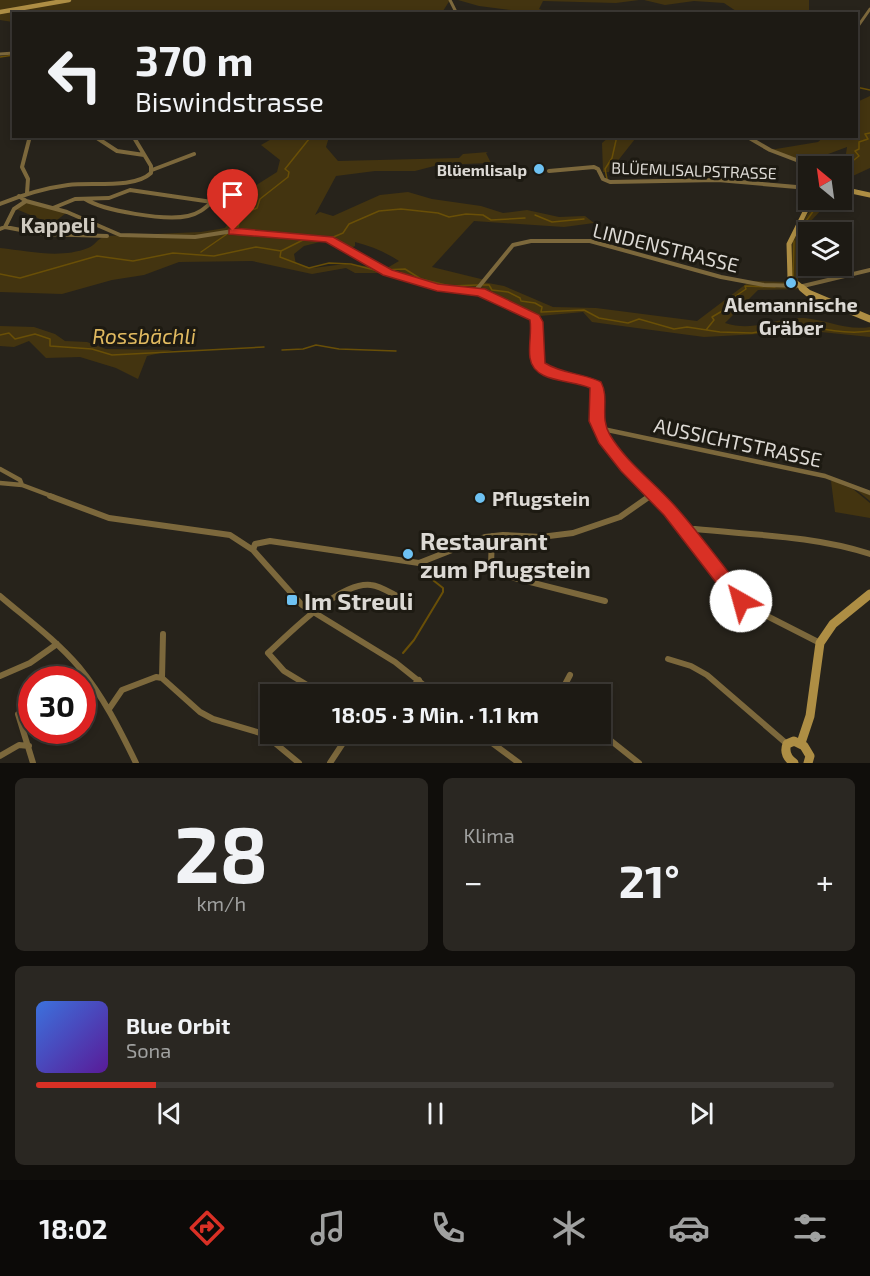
<!DOCTYPE html>
<html lang="de">
<head>
<meta charset="utf-8">
<style>
  :root { --surface:#1d1a14; --page:#2a2722; --text:#f1f3f6; --muted:#a0a1a0; --line:#3b3834; --accent:#d93025 }
  body { margin:0; font-family:"Exo 2",sans-serif; background:var(--page); color:var(--text); height:100vh; display:flex; flex-direction:column; font-size:22px; white-space:nowrap }
  * { box-sizing:border-box; margin:0 }
  p { font-size:20px; color:var(--muted) }
  .icon { flex:none; width:33px; height:33px; fill:none; stroke:currentColor; stroke-width:2; stroke-linecap:round; stroke-linejoin:round }
  .map { position:relative; height:763px; overflow:hidden }
  .drawer { display:flex; flex-direction:column; gap:15px; padding:15px; background:#100e0b; flex:1 }
  .drawer>* { flex:none }
  .top-card { position:absolute; left:12px; top:12px; width:846px; height:126px; border-radius:0px; box-shadow:0 3px 9px #0003,0 0 0 2px var(--line); background:#1d1a14; color:var(--text); overflow:hidden }
  .needle { width:39px; rotate:331deg }
  .controls { position:absolute; left:798px; top:156px; display:grid; gap:12px }
  .controls a { display:grid; place-items:center; width:54px; height:54px; border-radius:0px; background:var(--surface); box-shadow:0 3px 9px #0003,0 0 0 2px var(--line); font-size:30px }
  .speed { position:absolute; left:18px; top:666px; display:flex; gap:12px; font-size:30px; font-weight:700; text-align:center }
  .speed>* { display:grid; place-content:center; width:78px; height:78px; border-radius:50%; background:var(--surface); box-shadow:0 3px 9px #0003,0 0 0 2px var(--line); line-height:1 }
  .speed .limit { border:9px solid #d22; background:#fff; color:#111 }
  .pin { position:absolute; display:grid; place-items:center; width:51px; height:51px; color:#fff; margin:-62px -26px; border-radius:50% 50% 50% 0; rotate:-45deg; box-shadow:0 0 6px #0007 }
  .pin .icon { rotate:45deg }
  .me { position:absolute; width:66px; margin:-33px; rotate:322deg; stroke-linejoin:round; filter:drop-shadow(0 0 4px #0008) }
  .turn { display:flex; align-items:center; gap:21px; height:126px; padding:0 24px; font-size:27px }
  .turn .icon { width:78px; height:78px; stroke-width:2.5 }
  .turn b { display:block; font-size:42px; line-height:51px }
  .big { font-size:45px; font-weight:700; line-height:1.1 }
  .drawer .card { flex:1; display:flex; flex-direction:column; justify-content:center; gap:9px; min-width:0; padding:0 21px; border-radius:9px; background:var(--page) }
  .drawer .dial { align-items:center; gap:0 }
  .dial b { font-size:78px; line-height:1 }
  .song { display:flex; align-items:center; gap:18px }
  .cover { width:72px; height:72px; border-radius:9px; background:linear-gradient(135deg,hsl(220 70% 55%),hsl(270 70% 35%)) }
  .played { height:6px; border-radius:3px; background:linear-gradient(90deg,var(--accent) 15%,var(--line) 15%) }
  .keys { display:flex; justify-content:space-around; direction:ltr }
  .heat { display:flex; justify-content:space-between; align-items:center; font-size:33px; direction:ltr }
  .drawer .tiles { flex:1; display:grid; gap:15px; grid-template-columns:1fr 1fr }
  .card:last-child { grid-column:span 2 }
  .trip { position:absolute; left:260px; top:684px; width:351px; height:60px; border-radius:0px; background:var(--surface); box-shadow:0 3px 9px #0003,0 0 0 2px var(--line); font-weight:700; line-height:60px; text-align:center }
  .tab-bar { display:flex; height:96px; justify-content:space-around; align-items:center; background:#0c0a08; color:var(--muted) }
  .tab-bar .icon { width:42px; height:42px }
  .tab-bar .selected { color:var(--accent) }
  .tab-bar b { font-size:27px; color:var(--text) }
  .map>svg:first-child { display:block }
  .green { fill:#433410 }
  .lines { fill:none; stroke-linecap:round; stroke-linejoin:round }
  .stream-far1 { stroke:#694f07; stroke-width:1.5 }
  .stream { stroke:#694f07; stroke-width:2 }
  .street-far3 { stroke:#7c683c; stroke-width:3 }
  .street-far2 { stroke:#7c683c; stroke-width:4 }
  .street-far1 { stroke:#7c683c; stroke-width:4.5 }
  .street { stroke:#7c683c; stroke-width:6 }
  .secondary-far3 { stroke:#ae8e44; stroke-width:4.5 }
  .secondary-far2 { stroke:#ae8e44; stroke-width:5 }
  .secondary-far1 { stroke:#ae8e44; stroke-width:7 }
  .secondary { stroke:#ae8e44; stroke-width:9 }
  .route { fill:#d93025; stroke:#8d1f18; stroke-width:1.5 }
  .poi-dot { fill:#6ec2f3; stroke:#1d1a12; stroke-width:2 }
  .labels { text-anchor:middle; dominant-baseline:central; stroke-width:6; stroke-linejoin:round; paint-order:stroke }
  .far-poi-label { font-size:16px; font-weight:bold; fill:#dcd9d4; stroke:#1d1a12; text-anchor:end }
  .far-street-label { font-size:16px; fill:#dcd9d4; stroke:#1d1a12 }
  .street-label { font-size:20px; fill:#dcd9d4; stroke:#1d1a12 }
  .poi-label { font-size:20px; font-weight:bold; fill:#dcd9d4; stroke:#1d1a12 }
  .neighbourhood-label { font-size:21px; font-weight:bold; fill:#cfcac0; stroke:#1d1a12 }
  .water-label { font-size:21px; font-style:italic; fill:#e1ba60; stroke:#1d1a12 }
  .near-poi-label { font-size:24px; font-weight:bold; fill:#dcd9d4; stroke:#1d1a12; text-anchor:start }
</style>
</head>
<body>
<div class="map">
<svg width="870" height="763" viewBox="0 0 870 763">
  <rect width="100%" height="100%" fill="#27231b"/>
  <path class="green" d="M 0,0 L 450,0 L 441,14 L 14,14 L 13,22 L 0,20 Z
    M 458,0 L 639,0 L 616,3 L 543,1 L 539,9 L 554,14 L 509,13 L 511,10 L 479,6 Z
    M 644,0 L 809,0 L 809,13 L 739,13 L 724,3 L 694,1 L 665,5 Z
    M 870,96 L 870,168 L 842,181 L 847,147 L 804,163 L 770,150 L 818,142 L 824,137 L 856,136 L 857,102 Z
    M 275,137 L 329,137 L 326,147 L 338,161 L 459,158 L 463,154 L 488,152 L 486,153 L 491,163 L 438,165 L 415,171 L 375,171 L 336,176 L 315,215 L 320,212 L 333,216 L 380,195 L 408,192 L 432,199 L 481,206 L 503,213 L 527,210 L 559,217 L 585,216 L 594,223 L 564,227 L 474,221 L 432,267 L 485,280 L 483,282 L 504,286 L 553,307 L 596,308 L 697,321 L 750,281 L 790,282 L 798,289 L 758,290 L 725,323 C 755,333 775,317 804,318 C 827,320 847,331 870,327 L 870,337 L 811,331 L 704,337 L 592,322 L 583,312 L 540,316 L 488,290 L 447,287 L 402,275 L 400,271 L 387,268 L 399,261 C 385,252 371,246 355,242 L 355,246 L 347,250 L 328,240 L 304,246 L 294,254 L 296,264 L 313,268 L 345,264 L 374,267 L 378,273 L 355,273 L 346,268 L 312,274 L 252,261 L 179,262 L 144,275 L 112,280 L 62,294 L 0,292 L 0,248 C 29,251 60,259 88,248 C 96,245 96,239 106,236 L 201,232 L 225,228 L 253,187 L 277,172 L 280,160 L 261,145 Z
    M 609,137 L 635,137 L 635,139 L 609,172 L 603,172 L 602,143 Z
    M 817,201 L 824,207 L 809,223 L 799,249 L 798,281 L 790,278 C 788,238 795,232 817,201 Z
    M 26,202 L 66,213 L 52,224 L 16,209 Z
    M 0,326 L 34,327 L 55,334 L 65,341 L 87,342 L 106,349 L 173,350 L 147,356 L 138,379 L 116,368 L 80,357 L 46,358 L 29,341 L 14,347 L 0,346 Z
    M 831,479 L 870,494 L 870,501 L 854,488 L 840,484 L 853,489 L 870,503 L 870,518 L 835,512 L 831,481 L 834,481 Z"/>
  <g class="lines">
    <path class="stream-far1" d="M 0,57 L 14,55
      M 856,87 L 870,90
      M 842,176 L 853,168 L 850,163 L 859,156 L 855,151 L 859,149 L 859,142 L 868,139 L 865,134 L 870,133
      M 607,179 L 605,169 L 612,158 L 617,136
      M 535,215 L 552,222 L 584,219
      M 233,229 L 238,227 L 241,215 L 257,208 L 260,199 L 288,177 L 289,172 L 285,169 L 309,139 L 307,136
      M 797,234 L 814,210 L 829,202
      M 331,238 L 343,233 L 349,224 L 379,211 L 401,209 L 438,213 L 449,217 L 466,214 L 483,215 L 491,220 L 525,218
      M 281,251 L 303,240 L 316,240
      M 201,252 L 227,234
      M 383,270 L 405,269 L 421,279 L 450,286 L 478,285
      M 0,274 L 20,278 L 97,256 L 133,261 L 173,253 L 214,256 L 256,247 L 281,251 L 280,257 L 309,268 L 329,263 L 351,264 L 378,271
      M 793,278 L 794,241
      M 483,285 L 489,285 L 492,290 L 508,292 L 520,298 L 521,301 L 535,303 L 542,307 L 541,312 L 584,310 L 599,318 L 628,323 L 639,319 L 674,329 L 687,327 L 720,332 L 752,333 L 779,328 L 789,329 L 794,326 L 792,322 C 818,328 844,335 870,331
      M 706,330 L 714,320 L 712,317 L 729,307 L 724,304 L 746,289 L 745,286 L 775,287
      M 0,335 L 9,333 L 15,339 L 35,334 L 50,339 L 50,346 L 92,349 L 112,355 L 264,347
      M 282,350 L 303,349 L 316,345 L 339,349 L 396,351"/>
    <path class="stream" d="M 403,653 L 414,640 L 443,592 L 443,588 L 429,577 L 426,568"/>
    <path class="street-far3" d="M 450,0 L 457,14
      M 856,29 L 870,9
      M 856,39 L 856,45
      M 0,54 L 14,53"/>
    <path class="street-far2" d="M 94,136 L 117,151 L 144,155
      M 746,136 L 770,150 L 812,166
      M 152,170 L 194,154
      M 549,171 L 594,167 L 598,169 L 603,179 L 610,182 L 718,180 L 808,188
      M 27,193 L 28,179 L 22,167 L 30,136
      M 19,196 L 26,201 L 67,212 L 120,235 L 195,237 L 233,231 L 329,239 L 387,273 L 437,287 L 458,289
      M 85,199 C 104,211 165,221 188,216 C 198,214 204,209 212,202
      M 0,204 C 22,195 45,188 68,185 C 92,182 134,189 151,173 L 151,166 L 133,136
      M 53,208 L 75,199 L 109,198 L 130,190 L 212,202
      M 5,227 L 14,209 L 26,201
      M 0,229 L 5,227 L 42,234 L 107,236
      M 477,289 L 513,245 L 531,241 L 590,241 L 721,277 L 764,285 L 803,286 L 870,270"/>
    <path class="street-far1" d="M 445,288 L 480,292 L 530,314 L 537,322 L 539,362 C 552,380 578,374 596,385 C 599,397 593,411 597,423 C 605,452 636,476 657,497
      M 476,291 L 478,288
      M 598,428 L 825,476 L 870,493
      M 0,469 L 20,480 L 22,485
      M 0,483 L 22,485 L 54,497
      M 648,497 L 653,494"/>
    <path class="street" d="M 50,496 L 109,518 L 230,535 L 253,550 L 302,605 L 395,662 L 435,694
      M 655,496 L 670,511 L 735,596 L 767,616 L 820,643
      M 685,531 L 695,529 C 753,535 815,536 870,554
      M 492,536 L 491,565 L 502,575 L 605,601
      M 253,550 L 255,544 L 270,541 L 419,563 L 485,537 L 503,535 L 541,537 L 573,533 L 620,517 L 650,496
      M 0,596 C 27,619 56,640 79,667 C 103,696 120,730 136,763
      M 668,659 L 691,666 L 707,675 L 787,744
      M 0,676 L 30,663 L 57,644
      M 162,678 L 200,712 L 213,719 L 264,734 L 299,763
      M 162,678 L 163,634
      M 322,694 L 284,671 L 268,653 C 290,633 340,581 371,585 C 381,586 392,594 401,598
      M 405,694 L 419,680
      M 560,694 L 570,675
      M 109,709 L 122,690 L 156,677 L 162,678
      M 18,714 L 33,763
      M 600,732 L 639,763
      M 480,734 L 519,763
      M 0,756 L 19,745 L 29,746
      M 330,763 L 349,734"/>
    <path class="secondary-far3" d="M 0,12 L 69,0"/>
    <path class="secondary-far2" d="M 842,189 L 870,195
      M 804,289 L 790,278 L 789,244 L 811,200"/>
    <path class="secondary-far1" d="M 802,288 L 808,293 L 870,319"/>
    <path class="secondary" d="M 801,743 L 810,716 L 820,643 L 833,624 L 870,594
      M 794,763 C 787,758 784,752 787,744 L 794,741 L 804,746 L 810,756 L 808,763"/>
  </g>
  <path class="route" d="M 233,228 L 333,237 L 392,270 L 438,284 L 485,289 L 539,315 L 543,322 L 545,363 C 562,374 583,373 601,382 C 610,399 599,417 610,435 C 626,462 654,482 675,506 C 700,534 723,566 747,596 L 749,601 L 747,607 L 741,609 L 735,607 L 664,515 L 621,471 L 599,443 L 589,421 L 590,388 C 572,379 534,384 530,358 C 528,346 532,333 530,320 L 478,296 L 437,291 L 383,275 L 326,242 L 229,234 L 229,229 Z"/>
  <g class="poi-dot">
    <circle cx="539" cy="169" r="6"/>
    <circle cx="791" cy="283" r="6"/>
    <circle cx="480" cy="498" r="6"/>
    <circle cx="408" cy="554" r="6"/>
    <rect x="286" y="594" width="12" height="12" rx="3"/>
  </g>
  <g class="labels">
    <g class="far-poi-label">
      <text x="527" y="169">Blüemlisalp</text>
    </g>
    <g class="far-street-label">
      <text transform="translate(694 170) rotate(2)">BLÜEMLISALPSTRASSE</text>
    </g>
    <g class="street-label">
      <text transform="translate(666 247) rotate(14)">LINDENSTRASSE</text>
      <text transform="translate(738 442) rotate(12)">AUSSICHTSTRASSE</text>
    </g>
    <g class="poi-label">
      <text x="791" y="304">Alemannische<tspan x="791" dy="23">Gräber</tspan></text>
      <text x="492" y="498" text-anchor="start">Pflugstein</text>
    </g>
    <g class="neighbourhood-label">
      <text x="58" y="224">Kappeli</text>
    </g>
    <g class="water-label">
      <text x="144" y="335">Rossbächli</text>
    </g>
    <g class="near-poi-label">
      <text x="420" y="540">Restaurant<tspan x="420" dy="28">zum Pflugstein</tspan></text>
      <text x="304" y="600">Im Streuli</text>
    </g>
  </g>
</svg>
<div class="controls">
<a><svg class="needle" viewBox="-14 -14 28 28"><path d="M0-13l5 13h-10z" fill="#e53935"/><path d="M0 13l5-13h-10z" fill="#a0a1a0"/></svg></a>
<a><svg class="icon" aria-label="layers" viewBox="0 0 24 24"><path d="M12 4l9 5-9 5-9-5zM3 14l9 5 9-5"/></svg></a>
</div>
<div class="speed"><div class="limit">30</div></div>
<div class="pin" style="left:233px;top:231px;background:#d93025"><svg class="icon" aria-label="arrive" viewBox="0 0 24 24"><path d="M6 21V4h12l-3 4 3 4H6"/></svg></div>
<svg class="me" style="left:741px;top:601px" viewBox="-20 -20 40 40"><circle r="19" fill="#fff"/><path d="M0-13L10 11 0 6-10 11z" fill="#d93025"/></svg>
<div class="trip">18:05 · 3 Min. · 1.1 km</div>
<div class="top-card">
<div class="turn"><svg class="icon" aria-label="left" viewBox="0 0 24 24"><path d="M17 20v-9H6M10 6l-5 5 5 5"/></svg><div><b>370 m</b>Biswindstrasse</div></div>
</div>
</div>
<section class="drawer">
<div class="tiles">
<div class="card dial"><b>28</b><p>km/h</p></div>
<div class="card"><p>Klima</p>
<div class="heat"><a>−</a><b class="big">21°</b><a>+</a></div>
</div>
<div class="card">
<div class="song"><i class="cover"></i><div><b>Blue Orbit</b><p>Sona</p></div></div>
<div class="played"></div>
<div class="keys"><svg class="icon" aria-label="previous" viewBox="0 0 24 24"><path d="M18 5L8 12l10 7zM5 5v14"/></svg><svg class="icon" aria-label="pause" viewBox="0 0 24 24"><path d="M8 5v14M16 5v14"/></svg><svg class="icon" aria-label="next" viewBox="0 0 24 24"><path d="M6 5l10 7-10 7zM19 5v14"/></svg></div>
</div>
</div>
</section>
<nav class="tab-bar">
<b>18:02</b>
<svg class="icon selected" aria-label="directions" viewBox="0 0 24 24"><path d="M12 3l9 9-9 9-9-9zM9 14v-3h6M13 9l2 2-2 2"/></svg>
<svg class="icon" aria-label="music" viewBox="0 0 24 24"><path d="M9 18V5l10-2v13"/><circle cx="6" cy="18" r="3"/><circle cx="16" cy="16" r="3"/></svg>
<svg class="icon" aria-label="phone" viewBox="0 0 24 24"><path d="M5 4h4l2 5-3 2q2 4 5 5l2-3 5 2v4C11 20 4 13 5 4z"/></svg>
<svg class="icon" aria-label="climate" viewBox="0 0 24 24"><path d="M12 3v18M4 7l16 10M4 17L20 7"/></svg>
<svg class="icon" aria-label="car" viewBox="0 0 24 24"><path d="M5 17H2v-5l4-1 3-4h7l3 4 3 1v5h-3M9 17h6M6 11h13"/><circle cx="7" cy="17" r="2"/><circle cx="17" cy="17" r="2"/></svg>
<svg class="icon" aria-label="filters" viewBox="0 0 24 24"><path d="M4 7h16M4 17h16"/><circle cx="9" cy="7" r="2"/><circle cx="15" cy="17" r="2"/></svg>
</nav>
</body>
</html>
